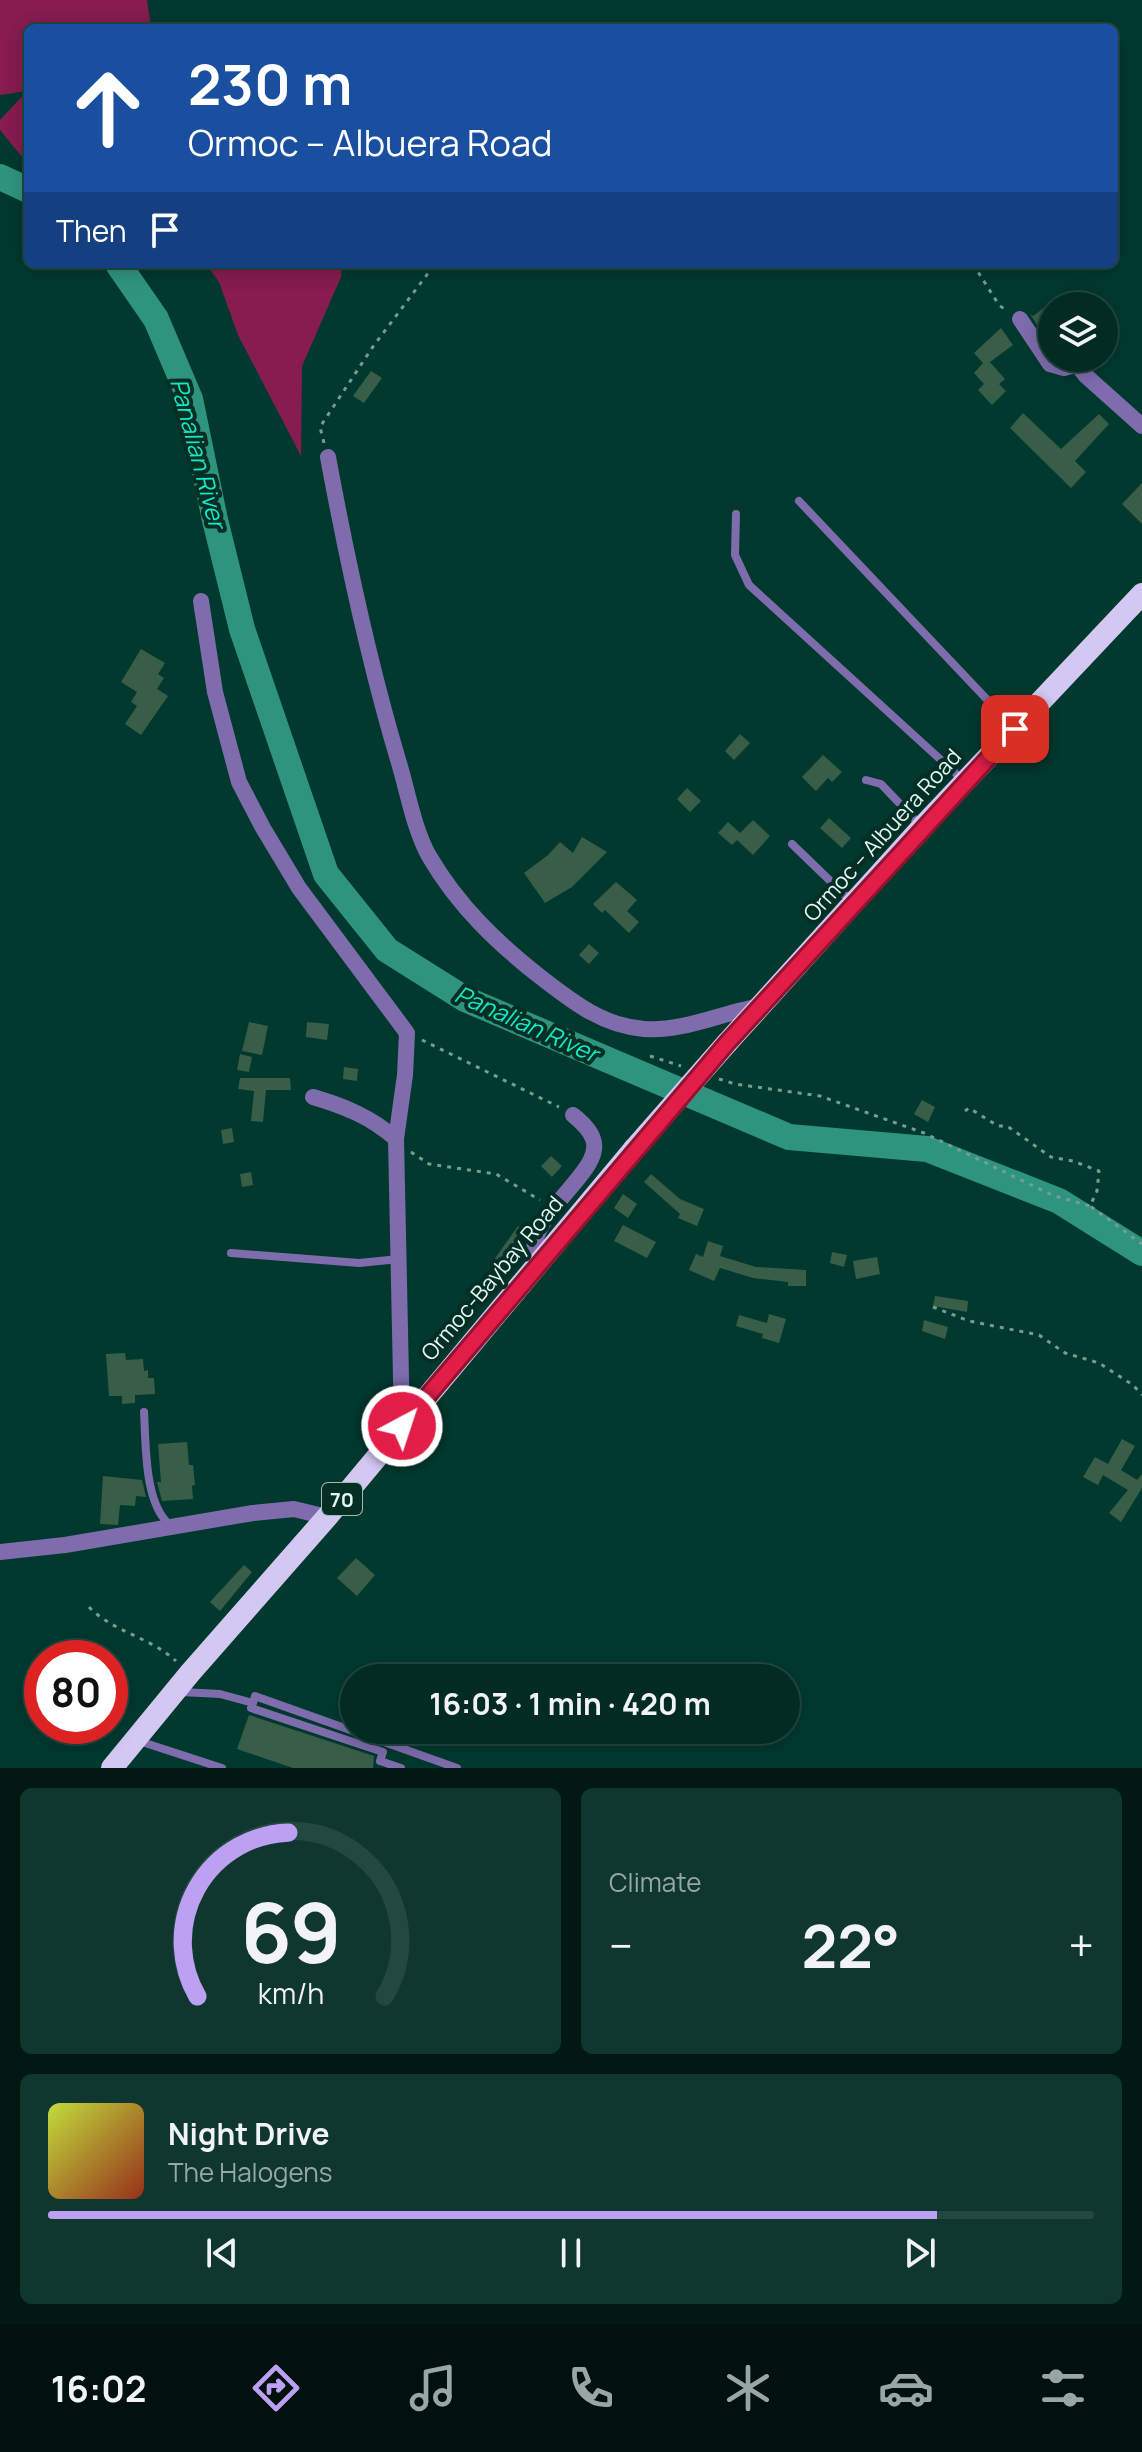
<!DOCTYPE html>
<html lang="en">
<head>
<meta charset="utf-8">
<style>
  :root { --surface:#012b23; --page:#0f3730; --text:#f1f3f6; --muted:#96a7a6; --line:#234741; --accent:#bca0f2 }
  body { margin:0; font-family:Manrope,sans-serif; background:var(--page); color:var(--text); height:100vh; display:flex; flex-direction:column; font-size:30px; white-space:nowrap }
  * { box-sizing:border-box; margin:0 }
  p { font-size:26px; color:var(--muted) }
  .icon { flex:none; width:44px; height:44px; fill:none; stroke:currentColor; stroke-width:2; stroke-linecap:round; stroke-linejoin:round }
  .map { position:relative; height:1768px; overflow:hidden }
  .drawer { display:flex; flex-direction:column; gap:20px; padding:20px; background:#011813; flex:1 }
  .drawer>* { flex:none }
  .guide { position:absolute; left:24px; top:24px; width:1094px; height:244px; border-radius:12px; box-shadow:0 4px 20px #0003,0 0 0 2px var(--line); background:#1a4fa0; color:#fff; overflow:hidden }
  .buttons { position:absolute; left:1038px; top:292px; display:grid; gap:16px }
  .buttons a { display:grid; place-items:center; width:80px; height:80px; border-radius:50%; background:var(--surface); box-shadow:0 4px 20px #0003,0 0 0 2px var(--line); font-size:40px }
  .speed { position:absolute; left:24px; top:1640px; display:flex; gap:16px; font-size:40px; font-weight:700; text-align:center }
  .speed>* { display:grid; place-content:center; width:104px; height:104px; border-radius:50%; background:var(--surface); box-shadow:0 4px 20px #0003,0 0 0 2px var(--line); line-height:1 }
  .speed .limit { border:12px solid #d22; background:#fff; color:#111 }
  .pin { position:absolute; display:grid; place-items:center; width:68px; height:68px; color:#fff; margin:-34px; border-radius:16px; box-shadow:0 4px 12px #0006 }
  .me { position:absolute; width:88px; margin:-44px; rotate:40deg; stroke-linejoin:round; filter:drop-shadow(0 0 6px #0008) }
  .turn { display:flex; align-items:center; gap:28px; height:168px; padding:0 32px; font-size:36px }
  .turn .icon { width:104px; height:104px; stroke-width:2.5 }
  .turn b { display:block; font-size:56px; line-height:68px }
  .then { display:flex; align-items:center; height:76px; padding:0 32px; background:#0003; gap:16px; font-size:30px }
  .big { font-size:60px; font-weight:700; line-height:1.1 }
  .drawer .widget { flex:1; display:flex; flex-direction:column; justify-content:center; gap:12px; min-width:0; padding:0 28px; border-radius:12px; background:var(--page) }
  .drawer .dial { align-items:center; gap:0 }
  .dial svg { height:208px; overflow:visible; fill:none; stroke:var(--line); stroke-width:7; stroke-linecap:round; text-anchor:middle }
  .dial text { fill:var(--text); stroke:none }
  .song { display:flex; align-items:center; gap:24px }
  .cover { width:96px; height:96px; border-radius:12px; background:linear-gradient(135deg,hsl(70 70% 55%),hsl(10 70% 35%)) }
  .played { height:8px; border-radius:4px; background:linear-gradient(90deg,var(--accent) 85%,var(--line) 85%) }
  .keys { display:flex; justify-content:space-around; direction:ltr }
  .heat { display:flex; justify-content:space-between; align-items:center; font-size:44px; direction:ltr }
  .drawer .tiles { flex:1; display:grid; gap:20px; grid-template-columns:1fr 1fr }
  .widget:last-child { grid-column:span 2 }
  .trip { position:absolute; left:340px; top:1664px; width:460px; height:80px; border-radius:40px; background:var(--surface); box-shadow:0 4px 20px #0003,0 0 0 2px var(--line); font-weight:700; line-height:80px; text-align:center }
  .menu { display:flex; height:128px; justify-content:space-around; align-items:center; background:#00110e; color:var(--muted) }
  .menu .icon { width:56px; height:56px }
  .menu .selected { color:var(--accent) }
  .menu b { font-size:36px; color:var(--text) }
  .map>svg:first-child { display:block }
  .green { fill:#861c50 }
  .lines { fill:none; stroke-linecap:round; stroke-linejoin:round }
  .river { stroke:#2f947e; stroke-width:26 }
  .building { fill:#395e47 }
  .path { stroke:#749d94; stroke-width:3; stroke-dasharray:4 6; stroke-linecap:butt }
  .service { stroke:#7e6cad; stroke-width:8 }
  .minor { stroke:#7e6cad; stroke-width:16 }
  .trunk { stroke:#d2c8f2; stroke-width:22 }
  .trunk-bridge { stroke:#d2c8f2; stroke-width:22 }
  .route-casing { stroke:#92132f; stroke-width:20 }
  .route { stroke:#e11d48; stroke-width:14 }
  .labels { text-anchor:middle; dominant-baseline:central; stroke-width:8; stroke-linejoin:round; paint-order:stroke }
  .shield { fill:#052e25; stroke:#9ebcb4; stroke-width:2 }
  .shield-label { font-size:20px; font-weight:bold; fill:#dff9f1 }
  .street-label { font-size:22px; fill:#dff9f1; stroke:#052e25 }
  .water-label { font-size:24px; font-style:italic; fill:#11e8c4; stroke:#052e25 }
</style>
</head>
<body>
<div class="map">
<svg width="1142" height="1768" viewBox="0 0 1142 1768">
  <rect width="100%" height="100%" fill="#01392f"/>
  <path class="green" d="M 0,0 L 147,0 L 151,28 L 28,28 L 28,164 L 0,130 L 0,120 L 27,91 L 0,95 Z
    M 206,264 L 342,264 L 341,277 L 302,366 L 301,456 L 238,335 L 219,282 Z"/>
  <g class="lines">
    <path class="river" d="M 0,177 L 28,190
      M 118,264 L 156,319 L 190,399 L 215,520 L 242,629 L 326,874 L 387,950 L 465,999 L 789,1137 L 927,1149 L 1059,1201 L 1142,1253"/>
  </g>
  <path class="building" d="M 1052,302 L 1052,324 L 1043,334 L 1030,314 L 1033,316 Z
    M 1001,328 L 1013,345 L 990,362 L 1005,379 L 999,384 L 1006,391 L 992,405 L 978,390 L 984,384 L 974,373 L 983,363 L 974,353 Z
    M 371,371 L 382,378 L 364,403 L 353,396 Z
    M 1023,413 L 1061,449 L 1099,414 L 1109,424 L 1075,461 L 1086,472 L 1071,488 L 1010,428 Z
    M 1142,483 L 1142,524 L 1122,504 Z
    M 141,649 L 165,663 L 158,674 L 164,678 L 157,689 L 168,696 L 141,735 L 125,724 L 137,706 L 131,702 L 137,692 L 121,682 Z
    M 740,734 L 750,743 L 734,760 L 725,751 Z
    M 823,755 L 842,772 L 832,782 L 828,778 L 816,791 L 802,777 Z
    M 687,788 L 701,801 L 690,812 L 677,799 Z
    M 829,818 L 851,838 L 842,848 L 820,828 Z
    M 753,820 L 770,836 L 753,855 L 737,840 L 732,845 L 718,833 L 728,822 L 740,833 Z
    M 582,837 L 607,852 L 572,887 L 545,903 L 524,873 L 548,855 L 560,842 L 573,853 Z
    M 616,882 L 637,900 L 627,911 L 639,922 L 629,933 L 605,910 L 602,913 L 593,904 Z
    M 589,944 L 599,953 L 589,964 L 579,955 Z
    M 249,1022 L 268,1026 L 262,1055 L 242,1051 Z
    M 307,1022 L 329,1024 L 327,1040 L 306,1037 Z
    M 240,1054 L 252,1057 L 249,1072 L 237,1070 Z
    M 344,1067 L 358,1069 L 357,1081 L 343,1079 Z
    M 240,1078 L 290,1078 L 291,1090 L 266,1090 L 263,1122 L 251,1121 L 254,1091 L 238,1089 Z
    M 922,1100 L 935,1107 L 928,1122 L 914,1114 Z
    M 232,1128 L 234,1142 L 223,1144 L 221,1130 Z
    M 551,1156 L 562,1166 L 552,1177 L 541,1166 Z
    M 251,1172 L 253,1185 L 242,1187 L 240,1174 Z
    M 651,1174 L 680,1199 L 704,1209 L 697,1226 L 678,1218 L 680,1214 L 644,1182 Z
    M 623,1194 L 637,1204 L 628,1218 L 614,1208 Z
    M 623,1225 L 656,1242 L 647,1258 L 614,1241 Z
    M 518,1226 L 527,1233 L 524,1242 L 502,1273 L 491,1264 Z
    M 708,1241 L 723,1246 L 720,1256 L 756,1267 L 806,1270 L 806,1286 L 788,1286 L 788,1282 L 753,1278 L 720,1268 L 714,1281 L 689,1270 L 696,1254 L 703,1257 Z
    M 832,1252 L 847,1255 L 844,1267 L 830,1263 Z
    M 877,1257 L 880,1274 L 856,1279 L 853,1261 Z
    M 935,1296 L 968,1301 L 967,1312 L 933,1306 Z
    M 769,1314 L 786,1319 L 779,1343 L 762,1338 L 763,1334 L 736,1326 L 739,1315 L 767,1323 Z
    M 924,1320 L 948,1327 L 945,1339 L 922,1331 Z
    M 125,1353 L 126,1360 L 143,1359 L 144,1371 L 148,1370 L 148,1378 L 154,1378 L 155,1394 L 135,1395 L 135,1403 L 122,1404 L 122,1396 L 109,1396 L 106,1354 Z
    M 1122,1439 L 1135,1446 L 1121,1470 L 1137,1480 L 1142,1474 L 1142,1488 L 1121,1522 L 1109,1513 L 1128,1490 L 1103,1475 L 1098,1485 L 1083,1477 L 1095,1457 L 1108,1464 Z
    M 187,1442 L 189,1465 L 193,1465 L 195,1485 L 192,1486 L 193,1499 L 162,1501 L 157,1482 L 161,1482 L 158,1444 Z
    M 103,1476 L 142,1480 L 146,1497 L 136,1496 L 135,1506 L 120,1505 L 118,1525 L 100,1524 Z
    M 356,1558 L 375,1575 L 357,1596 L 337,1578 Z
    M 244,1565 L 252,1572 L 220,1611 L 210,1602 Z
    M 249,1715 L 374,1756 L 373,1768 L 293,1768 L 237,1749 Z"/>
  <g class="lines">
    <path class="path" d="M 973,264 L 999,305 L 1008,312
      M 324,443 L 320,427 L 372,348 L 435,264
      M 422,1040 L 559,1107
      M 650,1056 L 681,1066
      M 719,1079 L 735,1084 L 820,1096 L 924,1133 L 1052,1195 L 1090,1206
      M 965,1111 L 969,1108 L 998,1126 L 1007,1126 L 1051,1157 L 1073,1161 L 1099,1171 L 1097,1191 L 1090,1206 L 1142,1244
      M 411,1152 L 429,1164 L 496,1174 L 540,1200
      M 933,1307 L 969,1321 L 1039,1335 L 1065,1353 L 1099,1363 L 1133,1385 L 1142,1395
      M 89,1607 C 113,1632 150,1637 176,1661"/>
    <path class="service" d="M 799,501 L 1014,728
      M 736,514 L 735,555 L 749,585 L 964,781
      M 866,780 L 881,784 L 922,827
      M 792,844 L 852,902
      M 231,1253 L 359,1263 L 399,1259
      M 144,1412 C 146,1444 144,1504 170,1525
      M 181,1692 L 220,1694 L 253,1703
      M 253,1703 L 255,1696 L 457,1768
      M 253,1703 L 251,1708 L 383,1752 L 380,1761 L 401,1768
      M 139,1741 L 222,1768"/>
    <path class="minor" d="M 1020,319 L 1050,364 L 1064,368 L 1077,364 L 1085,375 L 1142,426
      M 328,457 C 347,560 369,663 399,763 C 408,793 414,829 429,856 C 458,906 498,944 543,979 C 574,1003 604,1026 644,1029 C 684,1032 723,1012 762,1006
      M 201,601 L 215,692 L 239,782 L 263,828 L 299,888 L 407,1033 L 405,1075 L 396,1139 L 402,1426
      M 313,1097 C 344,1106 371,1117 396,1139
      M 536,1265 C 519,1216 606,1173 593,1139 C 590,1129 580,1121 573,1115
      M 0,1552 L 65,1545 L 253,1513 L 294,1509 L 327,1517"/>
    <path class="trunk" d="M 727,1043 L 922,827 L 1142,594
      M 112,1768 L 190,1673 L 327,1517 L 634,1149"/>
    <path class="trunk-bridge" d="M 634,1149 L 727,1043"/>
  </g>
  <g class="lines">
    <g class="route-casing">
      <path id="route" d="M 402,1426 L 727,1043 L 1015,729"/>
    </g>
    <use href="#route" class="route"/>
  </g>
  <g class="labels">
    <rect class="shield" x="322" y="1483" width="40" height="32" rx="6"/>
    <g class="shield-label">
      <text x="342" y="1499">70</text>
    </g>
    <g class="street-label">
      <text transform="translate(882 835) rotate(-48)">Ormoc – Albuera Road</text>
      <text transform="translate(492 1278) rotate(-50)">Ormoc-Baybay Road</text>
    </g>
    <g class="water-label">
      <text transform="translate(199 453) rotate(75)">Panalian River</text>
      <text transform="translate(527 1023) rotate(24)">Panalian River</text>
    </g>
  </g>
</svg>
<div class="buttons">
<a><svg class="icon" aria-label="layers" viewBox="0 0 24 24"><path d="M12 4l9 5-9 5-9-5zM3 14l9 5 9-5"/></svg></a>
</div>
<div class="speed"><div class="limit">80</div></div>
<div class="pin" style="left:1015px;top:729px;background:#d93025"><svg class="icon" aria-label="arrive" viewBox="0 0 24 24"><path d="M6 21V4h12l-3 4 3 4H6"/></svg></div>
<svg class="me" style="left:402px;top:1426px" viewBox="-20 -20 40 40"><circle r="17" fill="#e11d48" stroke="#fff" stroke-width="3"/><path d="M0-11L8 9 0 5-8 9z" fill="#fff"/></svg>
<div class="trip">16:03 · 1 min · 420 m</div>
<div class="guide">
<div class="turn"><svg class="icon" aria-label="ahead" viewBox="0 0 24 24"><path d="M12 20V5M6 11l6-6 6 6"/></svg><div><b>230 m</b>Ormoc – Albuera Road</div></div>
<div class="then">Then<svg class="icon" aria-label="arrive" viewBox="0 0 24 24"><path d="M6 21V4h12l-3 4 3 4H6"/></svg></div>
</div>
</div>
<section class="drawer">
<div class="tiles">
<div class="widget dial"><svg viewBox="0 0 100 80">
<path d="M14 69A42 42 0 1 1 86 69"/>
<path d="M14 69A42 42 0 0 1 49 6" stroke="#bca0f2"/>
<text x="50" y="56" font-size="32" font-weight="700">69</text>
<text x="50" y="72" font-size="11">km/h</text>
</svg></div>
<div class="widget"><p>Climate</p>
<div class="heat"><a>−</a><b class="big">22°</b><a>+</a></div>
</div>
<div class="widget">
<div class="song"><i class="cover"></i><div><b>Night Drive</b><p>The Halogens</p></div></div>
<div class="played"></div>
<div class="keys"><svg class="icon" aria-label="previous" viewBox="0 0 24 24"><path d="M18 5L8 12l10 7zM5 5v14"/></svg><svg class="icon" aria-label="pause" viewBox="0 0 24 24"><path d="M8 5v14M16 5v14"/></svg><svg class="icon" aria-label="next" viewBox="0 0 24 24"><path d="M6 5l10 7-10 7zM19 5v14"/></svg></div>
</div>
</div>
</section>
<nav class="menu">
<b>16:02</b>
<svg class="icon selected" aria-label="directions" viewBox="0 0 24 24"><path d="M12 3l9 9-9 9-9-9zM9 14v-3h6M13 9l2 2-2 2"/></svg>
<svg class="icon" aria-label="music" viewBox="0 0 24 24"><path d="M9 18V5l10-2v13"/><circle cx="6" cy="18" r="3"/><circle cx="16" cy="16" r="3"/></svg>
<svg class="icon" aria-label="phone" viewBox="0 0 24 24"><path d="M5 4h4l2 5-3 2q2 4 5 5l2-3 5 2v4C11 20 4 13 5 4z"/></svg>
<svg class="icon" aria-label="climate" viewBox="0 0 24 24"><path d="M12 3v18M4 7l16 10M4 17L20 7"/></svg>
<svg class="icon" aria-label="car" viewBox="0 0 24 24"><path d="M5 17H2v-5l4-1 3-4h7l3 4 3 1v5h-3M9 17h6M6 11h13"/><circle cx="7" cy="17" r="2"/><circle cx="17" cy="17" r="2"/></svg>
<svg class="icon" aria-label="filters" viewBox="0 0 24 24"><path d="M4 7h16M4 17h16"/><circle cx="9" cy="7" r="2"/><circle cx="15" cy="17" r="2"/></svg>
</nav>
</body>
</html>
